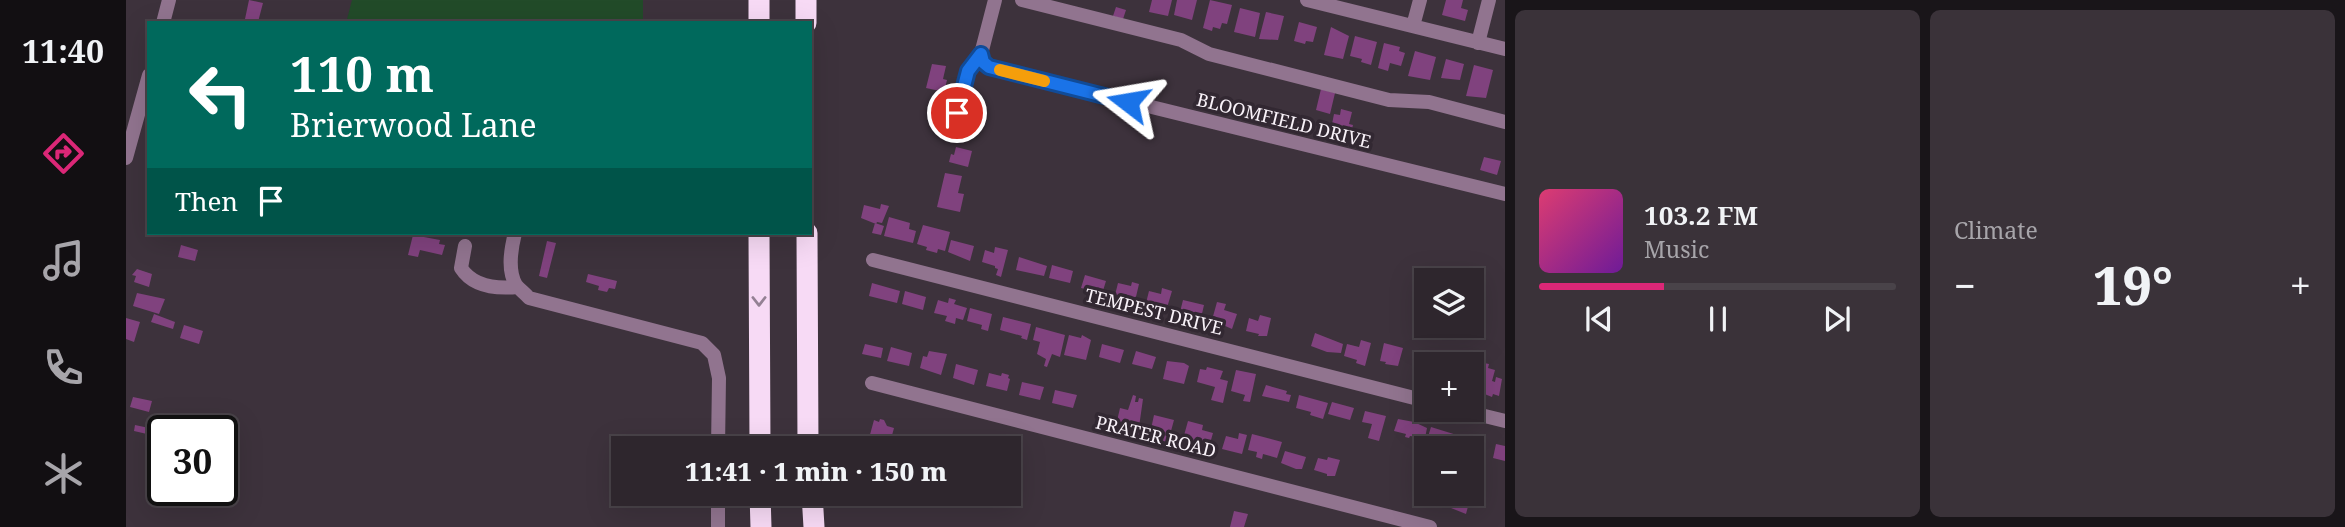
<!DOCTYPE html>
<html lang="en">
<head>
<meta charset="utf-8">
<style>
  :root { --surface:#2e262d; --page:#3a3239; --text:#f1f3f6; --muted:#a7a5aa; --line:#494349; --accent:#db2777 }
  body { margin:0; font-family:"Noto Serif",serif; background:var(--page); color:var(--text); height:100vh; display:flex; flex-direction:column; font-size:26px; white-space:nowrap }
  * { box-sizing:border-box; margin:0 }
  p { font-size:23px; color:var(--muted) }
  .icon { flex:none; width:38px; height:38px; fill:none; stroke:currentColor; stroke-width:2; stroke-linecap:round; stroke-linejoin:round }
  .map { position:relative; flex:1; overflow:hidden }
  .side { display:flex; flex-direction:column; gap:10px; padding:10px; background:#191519; width:840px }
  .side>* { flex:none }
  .top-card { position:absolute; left:21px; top:21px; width:665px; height:214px; border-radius:0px; box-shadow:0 7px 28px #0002,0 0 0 2px var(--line); background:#00695c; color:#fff; overflow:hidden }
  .buttons { position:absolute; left:1288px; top:268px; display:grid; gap:14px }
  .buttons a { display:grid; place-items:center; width:70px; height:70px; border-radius:0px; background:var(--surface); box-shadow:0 7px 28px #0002,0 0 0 2px var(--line); font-size:35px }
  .speed { position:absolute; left:21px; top:415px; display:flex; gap:14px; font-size:35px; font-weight:700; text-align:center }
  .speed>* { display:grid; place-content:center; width:91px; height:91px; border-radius:50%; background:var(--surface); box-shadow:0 7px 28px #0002,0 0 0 2px var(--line); line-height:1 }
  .speed .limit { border:4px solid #111; border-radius:10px; background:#fff; color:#111 }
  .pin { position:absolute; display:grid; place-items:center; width:60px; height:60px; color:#fff; margin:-30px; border:4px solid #fff; border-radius:50%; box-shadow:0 2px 7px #0007 }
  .me { position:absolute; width:77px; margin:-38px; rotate:284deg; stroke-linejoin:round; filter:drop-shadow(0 0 5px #0008) }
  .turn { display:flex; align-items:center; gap:24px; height:147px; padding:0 28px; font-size:32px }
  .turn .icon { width:91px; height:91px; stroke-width:2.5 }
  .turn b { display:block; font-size:49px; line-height:60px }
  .then { display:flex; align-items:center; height:66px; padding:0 28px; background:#0003; gap:14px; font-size:26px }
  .big { font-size:52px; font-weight:800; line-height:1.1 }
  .side .card { flex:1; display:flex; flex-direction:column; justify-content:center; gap:10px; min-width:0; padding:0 24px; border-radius:10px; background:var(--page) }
  .song { display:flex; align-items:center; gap:21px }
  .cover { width:84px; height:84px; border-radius:10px; background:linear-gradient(135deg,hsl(340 70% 55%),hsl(280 70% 35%)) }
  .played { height:7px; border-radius:4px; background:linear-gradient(90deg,var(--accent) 35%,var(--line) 35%) }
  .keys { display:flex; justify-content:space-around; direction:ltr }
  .heat { display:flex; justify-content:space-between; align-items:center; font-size:38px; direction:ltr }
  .side .tiles { flex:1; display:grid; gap:10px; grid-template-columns:repeat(2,1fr) }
  .trip { position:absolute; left:485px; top:436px; width:410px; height:70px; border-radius:0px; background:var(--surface); box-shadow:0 7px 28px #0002,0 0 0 2px var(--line); font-weight:800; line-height:70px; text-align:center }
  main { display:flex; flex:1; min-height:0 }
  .dock { display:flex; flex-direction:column; width:126px; justify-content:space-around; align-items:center; background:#120f12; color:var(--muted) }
  .dock .icon { width:49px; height:49px }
  .dock .current { color:var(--accent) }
  .dock b { font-size:32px; color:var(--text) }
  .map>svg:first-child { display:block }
  .green { fill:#224b29 }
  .building { fill:#80427e }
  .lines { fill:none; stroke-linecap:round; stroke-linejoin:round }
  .minor { stroke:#91748f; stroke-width:14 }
  .highway { stroke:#f7daf5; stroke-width:21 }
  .oneway { stroke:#948194 }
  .route-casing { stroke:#114b97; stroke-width:18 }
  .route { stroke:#1a73e8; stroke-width:12 }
  .slow { stroke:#f59e0b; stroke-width:12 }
  .labels { text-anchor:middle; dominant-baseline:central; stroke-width:7; stroke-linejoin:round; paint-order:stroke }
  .street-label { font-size:18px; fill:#f9f2f9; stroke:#322832 }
</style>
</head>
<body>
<main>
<nav class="dock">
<b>11:40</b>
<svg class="icon current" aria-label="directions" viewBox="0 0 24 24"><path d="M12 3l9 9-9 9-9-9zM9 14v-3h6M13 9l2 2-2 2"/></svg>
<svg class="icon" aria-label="music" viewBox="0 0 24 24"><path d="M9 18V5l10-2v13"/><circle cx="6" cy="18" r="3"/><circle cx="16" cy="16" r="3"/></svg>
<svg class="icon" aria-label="phone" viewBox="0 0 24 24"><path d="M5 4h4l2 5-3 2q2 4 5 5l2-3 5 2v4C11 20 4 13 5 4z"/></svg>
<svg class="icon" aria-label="climate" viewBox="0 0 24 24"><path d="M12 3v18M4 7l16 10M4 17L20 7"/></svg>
</nav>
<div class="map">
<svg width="1379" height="527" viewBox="0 0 1379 527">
  <rect width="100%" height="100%" fill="#3d323c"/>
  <path class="green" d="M 226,0 L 517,0 L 517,23 L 220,23 Z"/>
  <path class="building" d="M 123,0 L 137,3 L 132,22 L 119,19 Z
    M 1026,0 L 1046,0 L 1042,16 L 1023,12 Z
    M 1051,0 L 1071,0 L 1066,20 L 1048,15 Z
    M 1084,0 L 1106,5 L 1101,24 L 1096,23 L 1094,29 L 1087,27 L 1086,31 L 1077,28 Z
    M 1320,0 L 1337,0 L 1335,8 L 1342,10 L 1339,21 L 1316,15 Z
    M 990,7 L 1000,10 L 997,19 L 987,16 Z
    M 1114,8 L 1134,13 L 1129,37 L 1108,32 Z
    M 1140,12 L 1158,16 L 1152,40 L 1133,39 Z
    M 1173,22 L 1191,27 L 1187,42 L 1180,41 L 1179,44 L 1168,41 Z
    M 1205,27 L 1223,36 L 1217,59 L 1198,55 Z
    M 1229,36 L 1251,42 L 1245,65 L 1235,62 L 1236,59 L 1224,56 Z
    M 1258,43 L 1274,47 L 1273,51 L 1279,53 L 1275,66 L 1264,63 L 1262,71 L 1252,68 Z
    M 1289,51 L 1310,57 L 1304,80 L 1282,76 Z
    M 1320,59 L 1338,64 L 1334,80 L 1315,78 Z
    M 806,64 L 820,66 L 817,79 L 821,80 L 819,88 L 815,87 L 814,91 L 800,88 Z
    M 1348,65 L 1367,70 L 1360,98 L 1340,96 Z
    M 1195,89 L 1209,93 L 1204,114 L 1190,110 Z
    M 1215,109 L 1226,112 L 1223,124 L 1227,125 L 1225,133 L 1222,132 L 1221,135 L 1214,133 L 1215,131 L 1210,129 L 1211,125 L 1206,124 L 1208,114 L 1214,115 Z
    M 830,147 L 846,151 L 842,167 L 823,162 L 825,154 L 828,155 Z
    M 1358,157 L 1375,161 L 1371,175 L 1354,170 Z
    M 819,173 L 836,176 L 832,193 L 838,194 L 834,212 L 811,207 Z
    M 755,204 L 763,206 L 756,223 L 751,222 L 750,224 L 735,218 L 738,205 L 754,209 Z
    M 763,217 L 784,223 L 783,229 L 790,231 L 787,243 L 758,236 Z
    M 749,223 L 758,226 L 755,235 L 746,233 Z
    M 797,225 L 824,232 L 819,251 L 812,249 L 811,253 L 800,250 L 801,247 L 791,244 Z
    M 287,235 L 314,240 L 313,244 L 319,245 L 316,255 L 294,250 L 292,257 L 282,255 Z
    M 825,240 L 848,246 L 844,261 L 822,252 Z
    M 421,241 L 430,243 L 421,278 L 413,276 Z
    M 55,245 L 72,250 L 69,261 L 52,257 Z
    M 869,247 L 882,250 L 875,277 L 870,275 L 872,269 L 869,268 L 869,266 L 856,262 L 859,250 L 868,253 Z
    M 893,257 L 921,266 L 918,276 L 890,270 Z
    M 926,265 L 947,271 L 944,283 L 923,278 Z
    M 11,269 L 26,274 L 23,287 L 8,282 L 10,276 L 6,275 Z
    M 462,274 L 491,281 L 489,289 L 483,288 L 481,292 L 472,290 L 473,286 L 460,282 Z
    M 959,275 L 980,281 L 976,294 L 970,294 L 968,291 L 955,288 Z
    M 1006,282 L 1013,284 L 1009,301 L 989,295 L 992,283 L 1005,286 Z
    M 746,283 L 774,291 L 771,303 L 743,296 Z
    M 1036,288 L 1046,291 L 1040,311 L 1020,303 L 1023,291 L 1035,294 Z
    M 779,291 L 800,297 L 797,310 L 776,304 Z
    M 11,293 L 39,299 L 33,314 L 7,306 Z
    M 823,298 L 830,300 L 828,304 L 841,308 L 837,320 L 830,318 L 829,324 L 819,321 L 821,316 L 808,313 L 812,300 L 822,303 Z
    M 1057,300 L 1078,305 L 1075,318 L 1054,312 Z
    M 1091,302 L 1100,304 L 1098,310 L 1111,314 L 1106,329 L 1086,320 Z
    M 844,308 L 866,314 L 862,331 L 855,329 L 856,325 L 841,321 Z
    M 28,314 L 49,322 L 47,329 L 25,322 Z
    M 1134,315 L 1145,318 L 1141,336 L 1132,336 L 1133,334 L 1120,331 L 1123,318 L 1132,321 Z
    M 877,317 L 905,324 L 901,340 L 895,338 L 896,336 L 874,330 Z
    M 0,318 L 14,322 L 8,342 L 0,339 Z
    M 58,325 L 77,331 L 73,344 L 54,338 Z
    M 910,327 L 939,335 L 934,357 L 926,354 L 921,367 L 918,366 L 920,359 L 911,354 L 914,342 L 907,340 Z
    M 1189,333 L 1217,344 L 1215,353 L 1201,352 L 1185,346 Z
    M 943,335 L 955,338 L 956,335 L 965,340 L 960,360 L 938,355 Z
    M 1235,340 L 1245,343 L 1239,366 L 1230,363 L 1231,360 L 1218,356 L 1221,344 L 1233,347 Z
    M 1258,343 L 1277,348 L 1272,366 L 1259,364 L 1260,362 L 1254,361 Z
    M 739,344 L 757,348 L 755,358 L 736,354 Z
    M 976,344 L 998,350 L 994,363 L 973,357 Z
    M 765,347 L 786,353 L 783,366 L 761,361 Z
    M 1342,350 L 1356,353 L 1352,366 L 1339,362 Z
    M 803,351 L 821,354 L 815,375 L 794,368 L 797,356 L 801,357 Z
    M 1010,351 L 1030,357 L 1026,369 L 1006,364 Z
    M 1296,353 L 1307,356 L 1305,364 L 1300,364 L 1299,375 L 1291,373 L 1292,370 L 1286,368 L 1289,356 L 1294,357 Z
    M 1041,361 L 1058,363 L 1063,366 L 1058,384 L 1037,379 Z
    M 1358,363 L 1363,364 L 1362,368 L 1369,370 L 1366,381 L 1369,382 L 1370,377 L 1376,379 L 1373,396 L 1367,394 L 1366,397 L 1351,391 Z
    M 830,364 L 852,370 L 848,385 L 827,378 Z
    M 1081,367 L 1097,371 L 1094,379 L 1102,381 L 1097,403 L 1085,400 L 1089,387 L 1071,382 L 1074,369 L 1080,370 Z
    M 1110,370 L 1130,374 L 1124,402 L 1117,401 L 1119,395 L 1105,391 Z
    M 863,373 L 875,376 L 876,373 L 883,375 L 882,378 L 884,379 L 881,391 L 860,386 Z
    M 896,382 L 918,387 L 914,400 L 893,395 Z
    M 1140,385 L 1161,391 L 1160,394 L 1165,395 L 1163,402 L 1136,396 Z
    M 929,390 L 951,395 L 947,408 L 926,403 Z
    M 1007,395 L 1010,396 L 1009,402 L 1012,402 L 1013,398 L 1017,399 L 1013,427 L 1020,429 L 1018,438 L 1004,434 L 1007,425 L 991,421 L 994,408 L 1002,410 Z
    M 1173,395 L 1202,403 L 1197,419 L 1184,415 L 1185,412 L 1170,408 Z
    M 7,397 L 26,401 L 23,412 L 4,407 Z
    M 1206,402 L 1228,408 L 1224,420 L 1202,414 Z
    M 1239,411 L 1260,416 L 1253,441 L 1242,438 L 1246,424 L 1236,422 Z
    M 1028,415 L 1048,420 L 1042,442 L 1037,441 L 1039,432 L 1025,429 Z
    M 754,419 L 758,420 L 761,426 L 768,428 L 765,439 L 762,438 L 760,445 L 756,444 L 755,448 L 752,448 L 745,446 L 747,443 L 742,442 L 748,420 L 753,422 Z
    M 1272,419 L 1288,422 L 1301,428 L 1299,438 L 1284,436 L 1283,438 L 1279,437 L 1280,434 L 1268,431 Z
    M 1062,421 L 1077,425 L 1076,430 L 1087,433 L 1081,454 L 1070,451 L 1072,444 L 1069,442 L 1057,439 Z
    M 9,425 L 23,428 L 21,434 L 8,431 Z
    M 1305,427 L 1334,436 L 1331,447 L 1301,440 Z
    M 1113,433 L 1121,435 L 1116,454 L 1096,449 L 1100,436 L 1112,439 Z
    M 1126,434 L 1156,442 L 1151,458 L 1137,454 L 1136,459 L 1130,457 L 1131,452 L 1122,450 Z
    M 1346,435 L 1357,438 L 1356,441 L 1359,442 L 1356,454 L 1346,452 L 1346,448 L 1335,448 L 1337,437 L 1345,439 Z
    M 842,438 L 859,443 L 858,448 L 839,448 Z
    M 1370,444 L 1379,446 L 1379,461 L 1367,458 Z
    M 1159,451 L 1180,457 L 1176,469 L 1170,469 L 1155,463 Z
    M 1202,457 L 1214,460 L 1209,476 L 1201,476 L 1201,474 L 1188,470 L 1192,458 L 1201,460 Z
    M 1290,485 L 1300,488 L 1300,494 L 1317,494 L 1314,505 L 1298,503 L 1298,501 L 1287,498 Z
    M 1323,494 L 1339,494 L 1338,498 L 1344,499 L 1340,514 L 1320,506 Z
    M 1108,511 L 1122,514 L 1118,527 L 1104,527 Z"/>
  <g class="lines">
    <path class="minor" d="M 896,0 L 1055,40 L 1083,54 L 1263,100 L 1303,102 L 1379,122
      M 1181,0 L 1379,49
      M 37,23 L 43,0
      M 1287,26 L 1294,0
      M 1352,43 L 1363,0
      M 855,54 L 857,62 L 863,67 L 1379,194
      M 826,135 L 842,71 L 855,54 L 869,0
      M 0,158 L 23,75
      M 389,233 C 385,249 381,270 390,285 C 394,290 399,293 403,298 L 576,343 L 588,355 L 593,378 L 592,448
      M 339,246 L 335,268 C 347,287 370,289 391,287
      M 747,260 L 1300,401
      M 746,383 L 1304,527
      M 1334,410 L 1379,421
      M 592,527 L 592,494"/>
    <path class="highway" d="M 680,0 L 680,23
      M 633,23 L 633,0
      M 633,233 L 634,448
      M 681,233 L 682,448
      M 634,494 L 635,527
      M 686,494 L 688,527"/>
  </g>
  <defs><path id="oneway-chevron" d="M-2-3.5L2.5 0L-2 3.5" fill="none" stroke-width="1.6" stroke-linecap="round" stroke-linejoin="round" transform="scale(1.75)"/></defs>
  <use class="oneway" href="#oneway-chevron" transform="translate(633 301) rotate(90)"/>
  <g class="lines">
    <g class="route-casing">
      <path id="route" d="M 831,113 L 842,71 L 855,54 L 857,62 L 863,67 L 1002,102"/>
    </g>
    <use href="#route" class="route"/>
    <path class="slow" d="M 874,70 L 918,81"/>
  </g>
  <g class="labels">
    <g class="street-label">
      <text transform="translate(1158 120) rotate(14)">BLOOMFIELD DRIVE</text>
      <text transform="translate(1028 311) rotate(14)">TEMPEST DRIVE</text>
      <text transform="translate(1030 436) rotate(14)">PRATER ROAD</text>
    </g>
  </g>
</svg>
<div class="buttons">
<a><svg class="icon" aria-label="layers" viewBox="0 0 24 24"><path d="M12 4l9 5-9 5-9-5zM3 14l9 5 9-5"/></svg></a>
<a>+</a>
<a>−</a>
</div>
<div class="speed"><div class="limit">30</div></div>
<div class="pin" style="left:831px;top:113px;background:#d93025"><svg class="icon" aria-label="arrive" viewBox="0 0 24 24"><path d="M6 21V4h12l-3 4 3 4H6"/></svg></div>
<svg class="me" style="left:1002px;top:102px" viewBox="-20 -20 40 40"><path d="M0-17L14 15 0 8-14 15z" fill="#1a73e8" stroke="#fff" stroke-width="4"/></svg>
<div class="trip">11:41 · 1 min · 150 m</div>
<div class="top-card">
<div class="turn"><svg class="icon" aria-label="left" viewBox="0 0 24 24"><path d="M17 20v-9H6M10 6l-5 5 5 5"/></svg><div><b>110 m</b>Brierwood Lane</div></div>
<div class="then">Then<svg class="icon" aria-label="arrive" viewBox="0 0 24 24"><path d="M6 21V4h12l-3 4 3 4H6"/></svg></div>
</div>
</div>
<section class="side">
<div class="tiles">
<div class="card">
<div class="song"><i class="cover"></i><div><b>103.2 FM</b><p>Music</p></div></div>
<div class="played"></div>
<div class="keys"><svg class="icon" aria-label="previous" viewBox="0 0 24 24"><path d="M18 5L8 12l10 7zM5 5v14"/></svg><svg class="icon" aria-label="pause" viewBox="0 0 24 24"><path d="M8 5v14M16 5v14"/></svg><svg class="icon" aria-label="next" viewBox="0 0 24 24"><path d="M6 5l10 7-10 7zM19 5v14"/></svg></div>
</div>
<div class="card"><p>Climate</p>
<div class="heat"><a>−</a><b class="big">19°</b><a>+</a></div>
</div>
</div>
</section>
</main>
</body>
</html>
